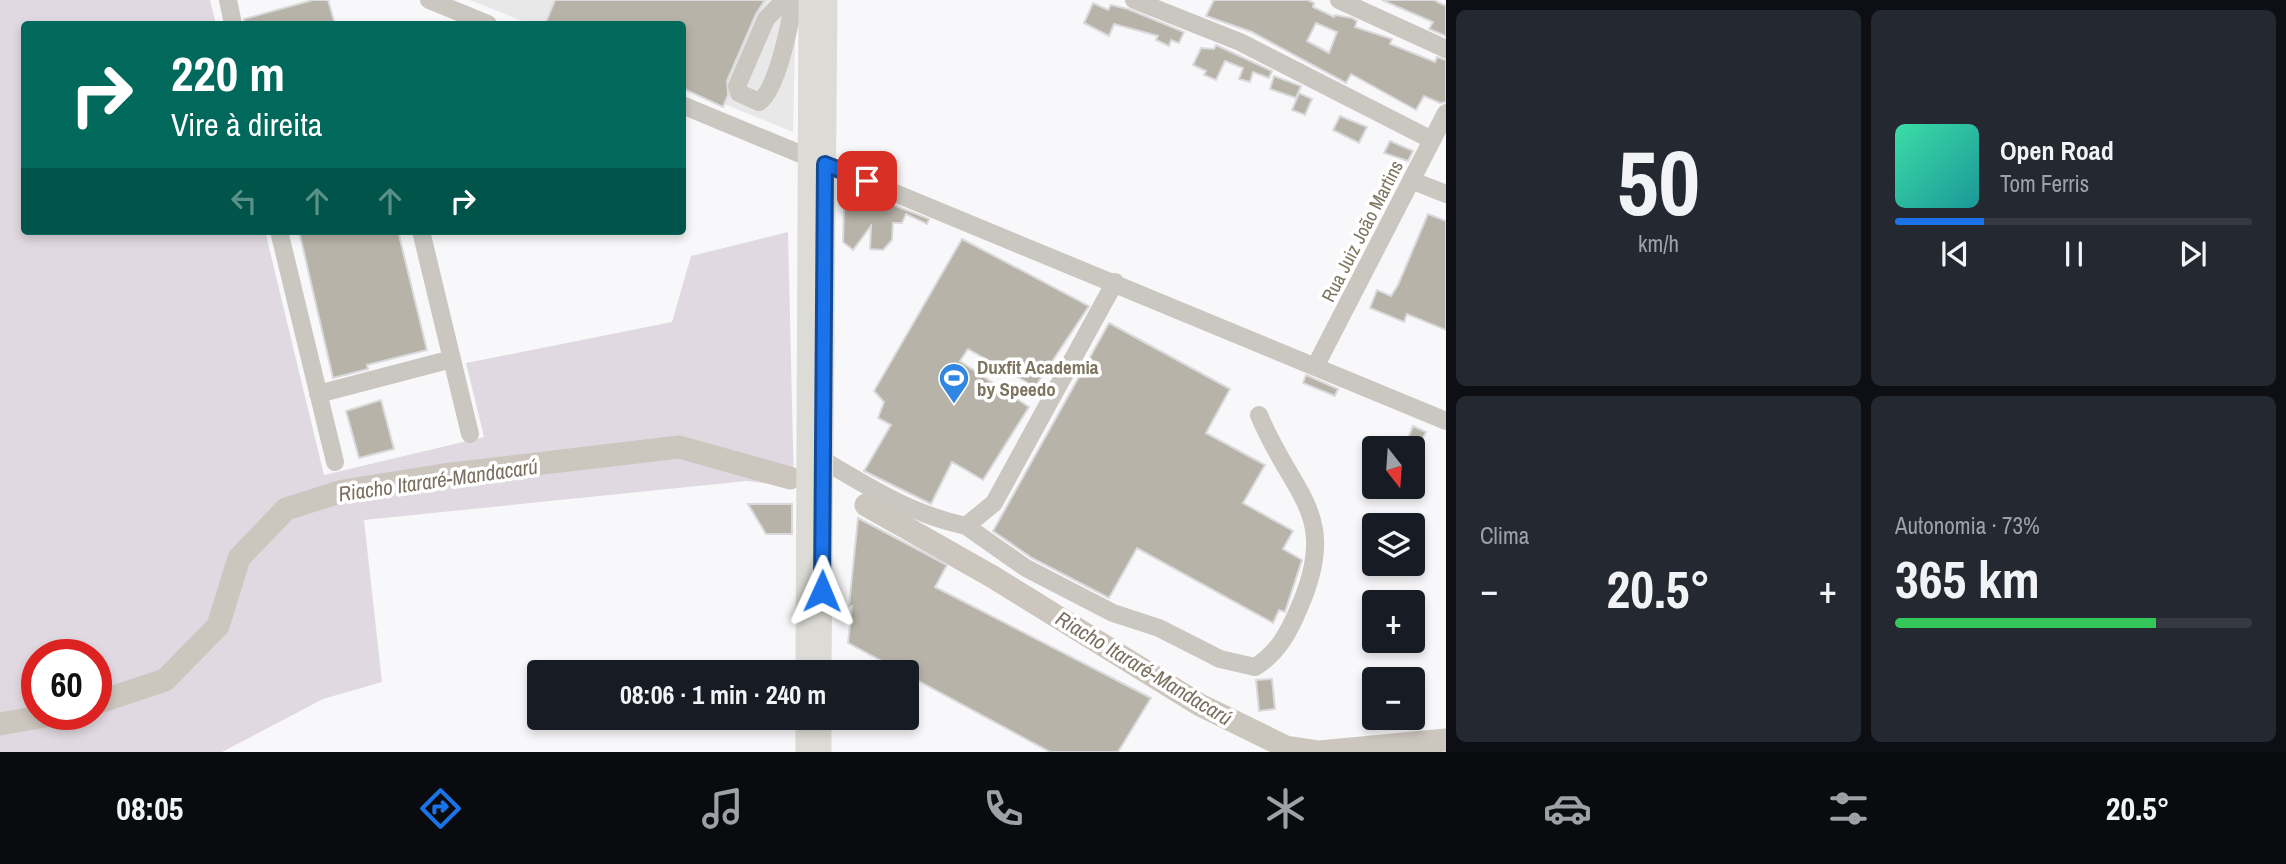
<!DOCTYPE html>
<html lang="pt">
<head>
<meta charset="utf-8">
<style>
  :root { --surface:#171b24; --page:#242831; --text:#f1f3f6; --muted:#9ea1a6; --line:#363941; --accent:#1a73e8 }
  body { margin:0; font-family:"Archivo Narrow",sans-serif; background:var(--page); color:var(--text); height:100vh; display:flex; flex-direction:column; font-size:26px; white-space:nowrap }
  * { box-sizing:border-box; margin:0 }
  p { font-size:23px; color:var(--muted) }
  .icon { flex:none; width:38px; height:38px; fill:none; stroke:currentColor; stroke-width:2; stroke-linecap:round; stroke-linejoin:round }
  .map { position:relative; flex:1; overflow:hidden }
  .panel { display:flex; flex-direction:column; gap:10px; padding:10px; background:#0d0f14; width:840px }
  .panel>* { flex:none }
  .banner { position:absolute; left:21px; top:21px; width:665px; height:214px; border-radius:7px; box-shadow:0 4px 10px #0003; background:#00695c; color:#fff; overflow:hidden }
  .needle { width:46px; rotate:163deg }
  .fabs { position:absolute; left:1362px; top:436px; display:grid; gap:14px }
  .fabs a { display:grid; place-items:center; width:63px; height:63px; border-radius:7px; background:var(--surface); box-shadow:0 4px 10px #0003; font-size:35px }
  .speed { position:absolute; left:21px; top:639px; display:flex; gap:14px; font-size:35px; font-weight:700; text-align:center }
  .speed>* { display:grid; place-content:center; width:91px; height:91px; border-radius:50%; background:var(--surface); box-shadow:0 4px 10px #0003; line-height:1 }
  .speed .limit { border:10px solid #d22; background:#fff; color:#111 }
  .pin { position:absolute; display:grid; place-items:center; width:60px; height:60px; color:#fff; margin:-30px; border-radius:14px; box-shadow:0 4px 10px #0006 }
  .me { position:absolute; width:77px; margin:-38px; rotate:1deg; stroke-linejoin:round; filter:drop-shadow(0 0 5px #0008) }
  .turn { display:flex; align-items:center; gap:24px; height:147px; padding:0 35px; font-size:32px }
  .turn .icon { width:91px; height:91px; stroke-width:2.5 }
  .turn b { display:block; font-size:49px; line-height:60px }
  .lanes { display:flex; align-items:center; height:66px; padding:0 35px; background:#0003; justify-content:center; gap:35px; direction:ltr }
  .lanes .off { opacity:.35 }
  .big { font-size:52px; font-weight:700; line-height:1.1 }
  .panel .widget { flex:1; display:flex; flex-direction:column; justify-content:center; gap:10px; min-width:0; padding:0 24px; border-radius:10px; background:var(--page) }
  .panel .dial { align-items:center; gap:0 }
  .dial b { font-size:91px; line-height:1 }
  .song { display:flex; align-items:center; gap:21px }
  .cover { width:84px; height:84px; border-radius:10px; background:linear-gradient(135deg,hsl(160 70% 55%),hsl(180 70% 35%)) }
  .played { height:7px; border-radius:4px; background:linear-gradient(90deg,var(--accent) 25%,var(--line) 25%) }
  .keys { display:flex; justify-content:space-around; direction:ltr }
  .heat { display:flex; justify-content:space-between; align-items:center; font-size:38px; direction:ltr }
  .charge { height:10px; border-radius:5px; background:linear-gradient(90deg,#34c759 73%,var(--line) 0) }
  .panel .tiles { flex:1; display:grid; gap:10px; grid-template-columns:repeat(2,1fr) }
  .trip { position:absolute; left:527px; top:660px; width:392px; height:70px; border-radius:7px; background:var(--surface); box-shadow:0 4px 10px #0003; font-weight:700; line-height:70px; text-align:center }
  .menu { display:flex; height:112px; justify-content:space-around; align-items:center; background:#090b0e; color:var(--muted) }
  .menu .icon { width:49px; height:49px }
  .menu .current { color:var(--accent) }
  .menu b { font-size:32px; color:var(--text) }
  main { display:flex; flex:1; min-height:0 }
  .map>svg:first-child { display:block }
  .built { fill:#e9e8e8 }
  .green { fill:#e1d9e1; fill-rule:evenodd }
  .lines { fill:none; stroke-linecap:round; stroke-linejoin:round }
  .river { stroke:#cdc6be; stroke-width:23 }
  .building { fill:#b7b3a8; stroke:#dadadc; stroke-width:2; fill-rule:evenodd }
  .minor { stroke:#cac7c1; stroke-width:18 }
  .major { stroke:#dddbd5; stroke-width:21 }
  .route-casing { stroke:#114b97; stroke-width:18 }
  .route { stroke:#1a73e8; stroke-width:12 }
  .labels { text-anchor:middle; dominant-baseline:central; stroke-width:7; stroke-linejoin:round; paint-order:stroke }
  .street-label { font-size:19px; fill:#7d7560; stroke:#fff }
  .poi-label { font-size:19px; font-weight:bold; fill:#7d7560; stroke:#fff; text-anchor:start }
  .water-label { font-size:21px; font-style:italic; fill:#7c7060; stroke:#fff }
</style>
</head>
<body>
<main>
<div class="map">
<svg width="1446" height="752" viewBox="0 0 1446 752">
  <rect width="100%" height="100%" fill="#f8f8fa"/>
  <path class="built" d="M 470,0 L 796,0 L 793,132 L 683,87 L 682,24 L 530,24 Z"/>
  <path class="green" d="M 0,0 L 210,0 L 216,24 L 24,24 L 24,231 L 265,231 L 324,475 L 484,437 L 466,363 L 672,322 L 691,256 L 788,232 L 794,487 L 747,481 L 364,520 L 382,682 L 323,699 L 222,752 L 0,752 ZM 37,654 L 96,654 L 96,714 L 37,714 Z"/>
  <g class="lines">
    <path class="river" d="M 866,505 L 993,577 L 1200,705 L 1286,747 L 1319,752 L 1446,740
      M 96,703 L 165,680 L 218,626 L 239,558 L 286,509 L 343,491 L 443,475 L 679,447 L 790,478
      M 0,724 L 57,714"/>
  </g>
  <path class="building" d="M 313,0 L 328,0 L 335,24 L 244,24 L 244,19 Z
    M 555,0 L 765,0 L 756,14 L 727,81 L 728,95 L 723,107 L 682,88 L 682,24 L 545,24 Z
    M 1214,0 L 1308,0 L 1314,3 L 1313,7 L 1334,17 L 1335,15 L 1352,18 L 1357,21 L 1355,27 L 1392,39 L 1390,44 L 1435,62 L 1437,57 L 1446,60 L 1446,102 L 1440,103 L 1424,96 L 1416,110 L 1351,74 L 1346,83 L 1252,32 L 1206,16 ZM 1316,23 L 1337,32 L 1329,53 L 1307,41 Z
    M 1382,0 L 1434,0 L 1446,6 L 1446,36 L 1429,29 L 1433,22 Z
    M 1093,3 L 1108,10 L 1111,5 L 1128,9 L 1184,32 L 1179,43 L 1171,40 L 1169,46 L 1156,40 L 1158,36 L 1114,24 L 1109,36 L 1084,23 Z
    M 1216,45 L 1272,71 L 1269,78 L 1253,72 L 1250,82 L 1239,79 L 1243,68 L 1225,61 L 1216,80 L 1204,75 L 1206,71 L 1193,65 L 1201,48 L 1214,49 Z
    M 1274,76 L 1301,86 L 1296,98 L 1270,89 Z
    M 1299,93 L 1312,99 L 1305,115 L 1292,110 Z
    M 1340,116 L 1367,127 L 1359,143 L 1333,130 Z
    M 1390,141 L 1413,151 L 1408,161 L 1384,153 Z
    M 853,199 L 861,207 L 878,206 L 881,200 L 929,219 L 927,224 L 906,214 L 902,223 L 893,223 L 892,240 L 883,250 L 870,249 L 871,226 L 853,250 L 843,242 L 844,208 Z
    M 1428,214 L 1446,221 L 1446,330 L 1407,314 L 1404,322 L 1370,308 L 1377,290 L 1391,296 L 1398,285 Z
    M 299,231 L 312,234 L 398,231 L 427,350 L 367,365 L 368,369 L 333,378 Z
    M 962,239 L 1089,306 L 1035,387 L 968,349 L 960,361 L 1029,407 L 983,480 L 952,462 L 931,504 L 864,471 L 891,425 L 878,418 L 884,402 L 874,391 Z
    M 1109,323 L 1230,389 L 1206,433 L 1265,465 L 1243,503 L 1293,531 L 1283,549 L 1302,560 L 1285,612 L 1279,610 L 1273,623 L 1137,548 L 1109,598 L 1032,558 L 993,531 Z
    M 1306,375 L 1338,389 L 1335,396 L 1303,383 Z
    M 381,400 L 394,449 L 359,458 L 346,411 Z
    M 1413,426 L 1426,432 L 1419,446 L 1407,440 Z
    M 748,504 L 792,504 L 792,534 L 766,534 Z
    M 858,518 L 947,565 L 935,587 L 1151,698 L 1118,752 L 1050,752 L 848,643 L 852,606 L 849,606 Z
    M 1272,679 L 1275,709 L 1259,711 L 1256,680 Z"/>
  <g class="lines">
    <path class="minor" d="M 228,0 L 233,24
      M 429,0 L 488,24
      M 785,0 L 766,19 L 737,86 L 739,93 L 759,102 C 777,90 791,22 793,0
      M 1134,0 L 1240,42 L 1432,140
      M 1339,0 L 1446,49
      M 682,105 L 1446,421
      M 1413,181 L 1446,194
      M 279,231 L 335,462
      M 421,231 L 470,434
      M 1315,367 L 1446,113
      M 318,394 L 452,359
      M 823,460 C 868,487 913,515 966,526 L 994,503 L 1115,282
      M 966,526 L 1026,568 L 1113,613 L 1159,628 L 1220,659 L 1255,667 C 1278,653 1289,632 1299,608 C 1341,513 1292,496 1259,415"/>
    <path class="major" d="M 806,672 L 809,0
      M 821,672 L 827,0
      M 806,752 L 806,718
      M 821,752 L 821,718"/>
  </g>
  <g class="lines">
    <g class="route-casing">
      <path id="route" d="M 822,591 L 825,164 L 867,181"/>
    </g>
    <use href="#route" class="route"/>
  </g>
  <defs>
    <g id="stadium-pin" transform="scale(1.575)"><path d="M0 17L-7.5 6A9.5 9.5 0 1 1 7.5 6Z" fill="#2f86e3" stroke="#fff"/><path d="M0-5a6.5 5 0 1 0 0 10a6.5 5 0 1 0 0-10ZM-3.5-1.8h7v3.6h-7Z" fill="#fff"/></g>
  </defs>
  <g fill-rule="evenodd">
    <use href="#stadium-pin" x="954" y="378"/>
  </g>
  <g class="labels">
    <g class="street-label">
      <text transform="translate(1362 231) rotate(-63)">Rua Juiz João Martins</text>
    </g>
    <g class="poi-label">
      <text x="977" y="367">Duxfit Academia<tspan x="977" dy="22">by Speedo</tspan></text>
    </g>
    <g class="water-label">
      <text transform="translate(438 480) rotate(-8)">Riacho Itararé-Mandacarú</text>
      <text transform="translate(1144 668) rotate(31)">Riacho Itararé-Mandacarú</text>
    </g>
  </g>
</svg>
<div class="fabs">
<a><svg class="needle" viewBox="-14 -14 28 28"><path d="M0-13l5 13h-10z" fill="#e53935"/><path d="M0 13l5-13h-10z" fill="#9ea1a6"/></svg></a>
<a><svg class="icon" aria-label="layers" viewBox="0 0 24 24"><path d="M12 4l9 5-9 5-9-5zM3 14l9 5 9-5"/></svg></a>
<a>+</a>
<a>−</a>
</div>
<div class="speed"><div class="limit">60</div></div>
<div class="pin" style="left:867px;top:181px;background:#d93025"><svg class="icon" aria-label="arrive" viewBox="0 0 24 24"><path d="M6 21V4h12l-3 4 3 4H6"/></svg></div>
<svg class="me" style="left:822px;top:591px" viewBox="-20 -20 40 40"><path d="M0-17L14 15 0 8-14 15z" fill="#1a73e8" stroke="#fff" stroke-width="4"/></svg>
<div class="trip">08:06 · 1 min · 240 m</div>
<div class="banner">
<div class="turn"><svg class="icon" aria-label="right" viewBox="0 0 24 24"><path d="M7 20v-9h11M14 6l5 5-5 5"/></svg><div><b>220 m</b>Vire à direita</div></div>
<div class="lanes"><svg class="icon off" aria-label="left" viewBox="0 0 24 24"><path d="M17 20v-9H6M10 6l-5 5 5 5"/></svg><svg class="icon off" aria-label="ahead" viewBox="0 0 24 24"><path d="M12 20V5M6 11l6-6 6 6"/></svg><svg class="icon off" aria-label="ahead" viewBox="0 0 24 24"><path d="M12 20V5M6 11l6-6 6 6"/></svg><svg class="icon" aria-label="right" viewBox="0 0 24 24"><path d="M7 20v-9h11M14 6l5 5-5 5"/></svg></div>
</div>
</div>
<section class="panel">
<div class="tiles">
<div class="widget dial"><b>50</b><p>km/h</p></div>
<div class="widget">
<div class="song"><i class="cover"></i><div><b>Open Road</b><p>Tom Ferris</p></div></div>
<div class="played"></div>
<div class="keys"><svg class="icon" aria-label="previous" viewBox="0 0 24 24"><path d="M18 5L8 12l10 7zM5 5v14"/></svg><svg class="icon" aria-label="pause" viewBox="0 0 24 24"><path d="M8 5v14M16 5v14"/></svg><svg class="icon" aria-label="next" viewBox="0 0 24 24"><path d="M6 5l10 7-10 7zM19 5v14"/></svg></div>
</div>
<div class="widget"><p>Clima</p>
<div class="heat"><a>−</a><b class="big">20.5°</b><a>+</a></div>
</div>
<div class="widget"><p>Autonomia · 73%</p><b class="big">365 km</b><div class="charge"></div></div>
</div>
</section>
</main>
<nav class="menu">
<b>08:05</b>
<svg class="icon current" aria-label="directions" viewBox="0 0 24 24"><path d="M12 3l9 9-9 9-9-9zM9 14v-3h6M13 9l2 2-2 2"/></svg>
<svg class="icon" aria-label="music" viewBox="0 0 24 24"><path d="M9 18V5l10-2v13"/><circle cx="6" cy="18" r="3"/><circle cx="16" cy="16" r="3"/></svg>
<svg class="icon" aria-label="phone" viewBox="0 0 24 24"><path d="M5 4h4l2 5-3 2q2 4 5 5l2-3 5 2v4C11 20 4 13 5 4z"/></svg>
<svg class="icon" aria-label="climate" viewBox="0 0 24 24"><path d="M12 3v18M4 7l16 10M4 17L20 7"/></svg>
<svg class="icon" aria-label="car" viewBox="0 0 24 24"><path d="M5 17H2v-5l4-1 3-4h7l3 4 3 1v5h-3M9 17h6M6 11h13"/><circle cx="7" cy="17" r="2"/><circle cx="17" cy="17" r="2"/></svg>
<svg class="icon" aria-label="filters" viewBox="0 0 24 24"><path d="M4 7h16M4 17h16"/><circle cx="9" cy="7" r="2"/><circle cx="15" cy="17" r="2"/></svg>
<b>20.5°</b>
</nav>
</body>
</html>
